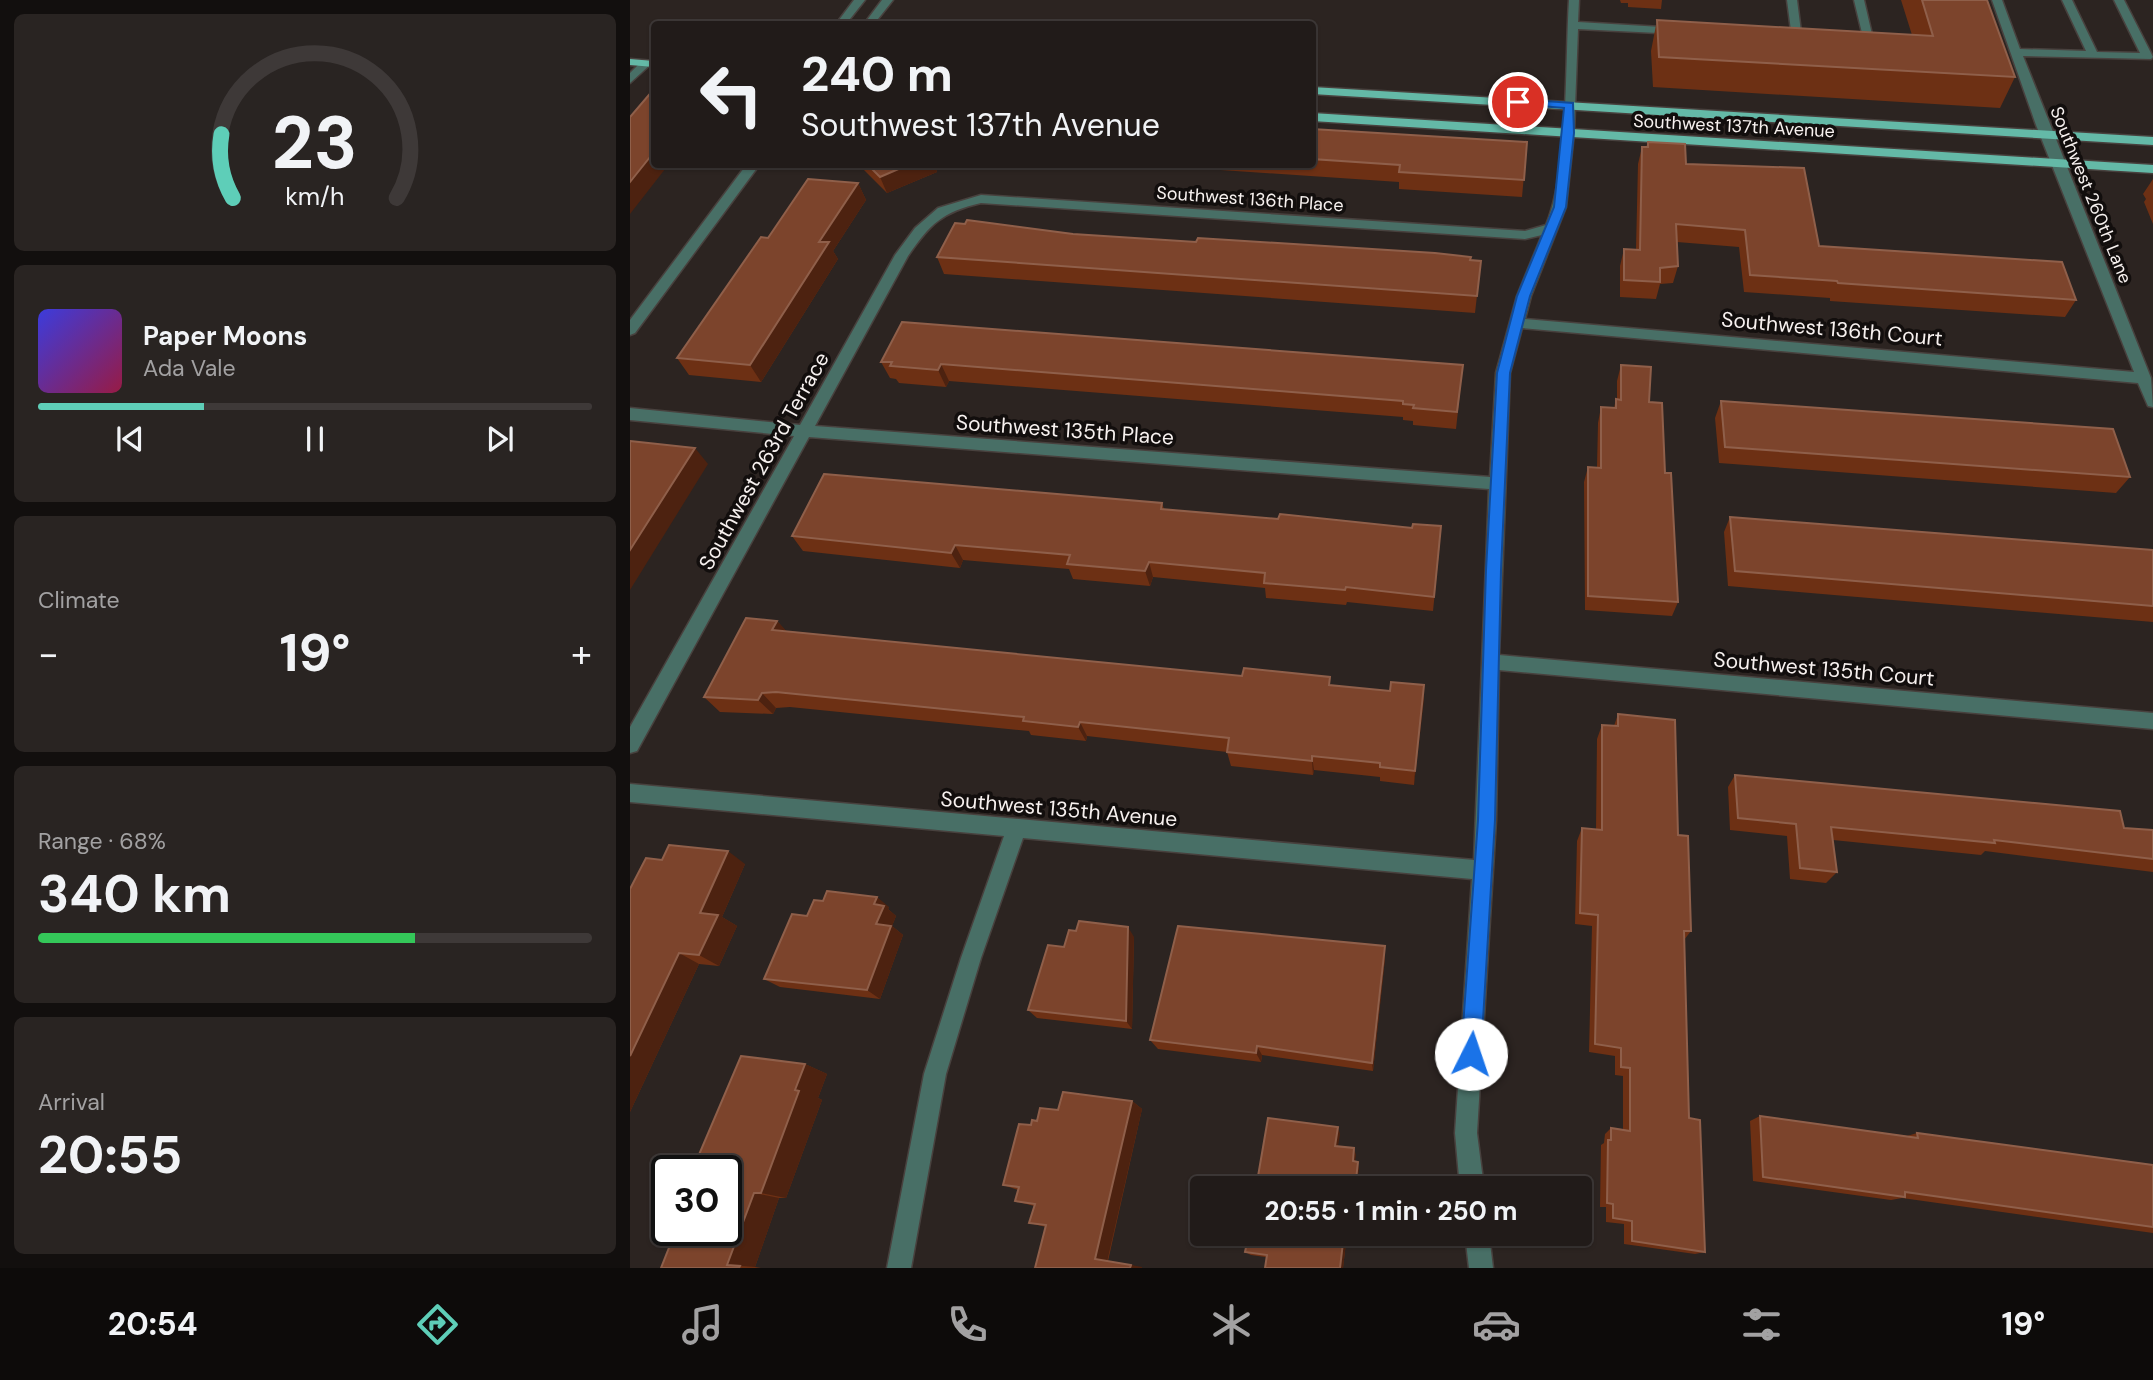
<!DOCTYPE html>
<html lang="en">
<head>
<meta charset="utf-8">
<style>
  :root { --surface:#211b19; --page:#292422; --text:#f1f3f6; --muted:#a2a1a2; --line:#3e3938; --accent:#5eceb8 }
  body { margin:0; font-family:"DM Sans",sans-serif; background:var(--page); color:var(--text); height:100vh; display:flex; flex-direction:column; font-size:26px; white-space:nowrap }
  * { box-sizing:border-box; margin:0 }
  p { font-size:23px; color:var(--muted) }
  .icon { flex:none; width:38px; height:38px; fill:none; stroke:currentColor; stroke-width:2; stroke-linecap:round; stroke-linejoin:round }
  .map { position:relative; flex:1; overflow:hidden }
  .side { display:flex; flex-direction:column; gap:14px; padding:14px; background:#120f0e; width:630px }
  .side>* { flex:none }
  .top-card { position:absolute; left:21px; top:21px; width:665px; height:147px; border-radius:7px; box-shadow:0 2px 5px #0004,0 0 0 2px var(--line); background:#211b19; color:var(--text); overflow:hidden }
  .speed { position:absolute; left:21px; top:1155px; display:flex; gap:14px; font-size:35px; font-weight:700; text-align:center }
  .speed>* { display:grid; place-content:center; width:91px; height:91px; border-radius:50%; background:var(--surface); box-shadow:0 2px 5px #0004,0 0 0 2px var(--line); line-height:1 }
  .speed .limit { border:4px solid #111; border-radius:10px; background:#fff; color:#111 }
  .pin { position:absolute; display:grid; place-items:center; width:60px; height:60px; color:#fff; margin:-30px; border:4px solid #fff; border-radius:50%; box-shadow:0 2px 7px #0007 }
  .me { position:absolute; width:77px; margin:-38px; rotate:4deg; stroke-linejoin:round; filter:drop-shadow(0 0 5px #0008) }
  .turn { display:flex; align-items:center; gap:24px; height:147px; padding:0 35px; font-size:32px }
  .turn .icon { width:91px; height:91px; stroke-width:2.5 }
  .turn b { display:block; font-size:49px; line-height:60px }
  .big { font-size:52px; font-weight:700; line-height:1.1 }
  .side .tile { flex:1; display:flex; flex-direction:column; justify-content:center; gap:10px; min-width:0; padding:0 24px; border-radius:10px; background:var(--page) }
  .side .dial { align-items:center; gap:0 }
  .dial svg { height:182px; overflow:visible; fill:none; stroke:var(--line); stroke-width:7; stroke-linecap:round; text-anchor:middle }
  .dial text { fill:var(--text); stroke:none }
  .song { display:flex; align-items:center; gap:21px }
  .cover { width:84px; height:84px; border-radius:10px; background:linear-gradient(135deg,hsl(240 70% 55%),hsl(340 70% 35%)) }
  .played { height:7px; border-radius:4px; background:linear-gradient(90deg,var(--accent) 30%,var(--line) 30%) }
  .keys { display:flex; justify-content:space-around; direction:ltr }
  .heat { display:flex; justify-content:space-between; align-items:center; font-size:38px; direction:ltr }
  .charge { height:10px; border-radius:5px; background:linear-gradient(90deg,#34c759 68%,var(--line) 0) }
  .trip { position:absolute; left:560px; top:1176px; width:402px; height:70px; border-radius:7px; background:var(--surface); box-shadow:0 2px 5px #0004,0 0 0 2px var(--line); font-weight:700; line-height:70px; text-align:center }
  .tab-bar { display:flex; height:112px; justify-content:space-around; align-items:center; background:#0d0b0a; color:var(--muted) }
  .tab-bar .icon { width:49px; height:49px }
  .tab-bar .active { color:var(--accent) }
  .tab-bar b { font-size:32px; color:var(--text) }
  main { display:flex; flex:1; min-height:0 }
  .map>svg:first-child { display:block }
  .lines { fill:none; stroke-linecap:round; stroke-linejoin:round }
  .minor-casing { stroke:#48413e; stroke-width:3 }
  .major-casing { stroke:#48413e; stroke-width:3 }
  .minor { fill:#486f66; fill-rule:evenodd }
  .major { fill:#64b9a7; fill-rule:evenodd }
  .wall { fill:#6d3014 }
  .shaded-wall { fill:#4d2210 }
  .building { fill:#7c442c; stroke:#8f5f4a; stroke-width:2 }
  .route { fill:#1a73e8; stroke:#114b97; stroke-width:2 }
  .labels { text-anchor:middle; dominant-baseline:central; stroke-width:7; stroke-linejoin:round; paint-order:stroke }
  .far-street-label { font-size:18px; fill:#f7f1ef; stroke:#120e0d }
  .street-label { font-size:21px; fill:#f7f1ef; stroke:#120e0d }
</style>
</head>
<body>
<main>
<section class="side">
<div class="tile dial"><svg viewBox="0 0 100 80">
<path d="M14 69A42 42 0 1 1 86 69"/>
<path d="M14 69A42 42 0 0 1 9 41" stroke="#5eceb8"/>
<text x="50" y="56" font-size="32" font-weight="700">23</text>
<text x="50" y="72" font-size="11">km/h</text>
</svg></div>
<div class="tile">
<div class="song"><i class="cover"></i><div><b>Paper Moons</b><p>Ada Vale</p></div></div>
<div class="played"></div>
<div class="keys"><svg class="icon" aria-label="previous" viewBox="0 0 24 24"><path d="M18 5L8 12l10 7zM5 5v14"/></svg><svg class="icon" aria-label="pause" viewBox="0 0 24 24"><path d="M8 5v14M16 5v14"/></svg><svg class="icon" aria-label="next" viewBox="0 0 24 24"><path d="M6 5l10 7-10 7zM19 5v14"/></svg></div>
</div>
<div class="tile"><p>Climate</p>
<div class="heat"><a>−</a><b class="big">19°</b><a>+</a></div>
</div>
<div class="tile"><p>Range · 68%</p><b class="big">340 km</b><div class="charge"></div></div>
<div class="tile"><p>Arrival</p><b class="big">20:55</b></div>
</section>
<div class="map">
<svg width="1523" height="1268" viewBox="0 0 1523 1268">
  <rect width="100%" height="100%" fill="#2c2421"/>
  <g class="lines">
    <g class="minor-casing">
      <path id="minor" d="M 224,0 L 235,0 L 216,24 L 206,24 Z
        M 252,0 L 263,0 L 244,24 L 234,24 Z
        M 939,0 L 949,0 L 948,22 L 1048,28 L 1054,31 L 1048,34 L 948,29 L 944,133 L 936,207 L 901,296 L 895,319 L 1504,372 L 1406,125 L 1362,0 L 1372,0 L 1390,49 L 1456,51 L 1432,0 L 1442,0 L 1467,52 L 1510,53 L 1484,0 L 1494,0 L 1523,57 L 1521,59 L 1393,56 L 1521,378 L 1523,407 L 1518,406 L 1508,383 L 892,328 L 880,373 L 869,655 L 1523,713 L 1523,729 L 869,670 L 866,820 L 847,1133 L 854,1188 L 830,1188 L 825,1133 L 842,879 L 393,838 L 351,958 L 316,1074 L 281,1268 L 257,1268 L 294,1074 L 331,958 L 374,836 L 0,802 L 0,784 L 844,860 L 859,489 L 179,437 L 7,751 L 0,753 L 0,727 L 164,436 L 0,420 L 0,408 L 170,425 L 265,255 L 285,228 L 308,208 L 351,195 L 895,231 L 916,225 C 939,170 935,63 939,0 ZM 351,203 L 895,239 L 912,235 L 887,296 L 866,373 L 860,477 L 185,426 L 278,256 C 300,224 312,212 351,203 Z
        M 1157,0 L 1167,0 L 1172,40 L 1162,38 Z
        M 1224,0 L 1234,0 L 1244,43 L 1226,43 L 1220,40 L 1233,37 Z
        M 12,61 L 22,63 L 0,83 L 0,73 Z
        M 117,164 L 130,164 L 5,333 L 0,335 L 0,320 Z
        M 835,1234 L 859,1234 L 863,1268 L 839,1268 Z"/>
    </g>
    <g class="major-casing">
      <path id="major" d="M 0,59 L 24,61 L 24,67 L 0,65 Z
        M 682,87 L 1523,137 L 1523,145 L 682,94 Z
        M 682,113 L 1523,165 L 1523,173 L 682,121 Z"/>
    </g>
    <use href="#minor" class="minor"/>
    <use href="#major" class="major"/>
  </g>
  <path class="wall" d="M 990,0 L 1032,0 L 1031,9 L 998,7 L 998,3 L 991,3 Z
    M 1271,0 L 1357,0 L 1385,77 L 1370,108 L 1023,87 L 1021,51 L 1027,20 L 1282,35 Z
    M 682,129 L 897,142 L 892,197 L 769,189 L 769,182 L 502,164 L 682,164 Z
    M 1018,142 L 1056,164 L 1189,246 L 1446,300 L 1435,317 L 1200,301 L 1200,298 L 1114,292 L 1109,247 L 1047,242 L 1048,266 L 1043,283 L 1030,284 L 1026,299 L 990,297 L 990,266 L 994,249 L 1006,249 L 1008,164 L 1012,147 L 1016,147 Z
    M 228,164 L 304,164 L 307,172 L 257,193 Z
    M 1523,179 L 1523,224 L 1514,202 L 1516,199 L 1513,194 Z
    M 228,183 L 236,200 L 203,251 L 208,259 L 131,382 L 59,375 L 47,358 L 138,238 Z
    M 566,242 L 841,257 L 840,260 L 849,278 L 845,313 L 314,274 L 307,257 Z
    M 251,362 L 833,365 L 826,429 L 783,425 L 783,421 L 773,420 L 773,417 L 319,381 L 316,387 L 269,383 L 266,379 L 260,378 Z
    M 991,365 L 1019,402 L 1035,473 L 1048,602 L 1042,616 L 955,610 L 954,482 L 958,467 L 967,467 L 968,423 L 971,407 L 984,408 L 986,399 L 987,399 L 987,381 Z
    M 1091,401 L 1500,477 L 1486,493 L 1089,463 L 1085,418 Z
    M 532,503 L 534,509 L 648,519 L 810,542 L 803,611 L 717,602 L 716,605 L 636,598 L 635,588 L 523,577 L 520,586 L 443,579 L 439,569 L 333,560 L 330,568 L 173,551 L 162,536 Z
    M 1100,517 L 1523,550 L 1523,622 L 1098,586 L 1094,532 Z
    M 147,621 L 156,631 L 760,691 L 794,685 L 784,785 L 750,781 L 750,777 L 684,770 L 683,775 L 601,766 L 597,752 L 457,736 L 456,741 L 401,735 L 399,731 L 160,707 L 146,708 L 143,714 L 90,712 L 74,697 Z
    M 988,714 L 1048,835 L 1061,931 L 1054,940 L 1059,1118 L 1075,1252 L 1065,1254 L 994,1244 L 994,1224 L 976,1222 L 976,1207 L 970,1207 L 971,1145 L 974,1143 L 975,1134 L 981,1128 L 993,1130 L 993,1076 L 985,1075 L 985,1056 L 959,1052 L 962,926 L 945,924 L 947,841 L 952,828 L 966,830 L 967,739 L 972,725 L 984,726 Z
    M 1105,775 L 1494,828 L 1523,830 L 1523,872 L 1355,851 L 1351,855 L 1203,840 L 1207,872 L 1196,883 L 1160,879 L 1157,836 L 1100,830 L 1098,787 Z
    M 115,864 L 92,917 L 107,926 L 89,966 L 69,964 L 0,1112 L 0,889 Z
    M 259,907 L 258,909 L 266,916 L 262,926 L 273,935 L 250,999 L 150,987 L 134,979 L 177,916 Z
    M 446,931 L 504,937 L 502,1029 L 407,1018 L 398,1010 L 434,947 Z
    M 755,946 L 755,958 L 743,1071 L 632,1055 L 631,1062 L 528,1049 L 520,1040 Z
    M 175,1064 L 197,1074 L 188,1098 L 192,1100 L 156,1198 L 149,1198 L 125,1267 L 131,1268 L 31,1268 Z
    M 502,1101 L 512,1109 L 478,1261 L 501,1265 L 512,1268 L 405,1268 L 416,1227 L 399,1223 L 404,1206 L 385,1201 L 388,1190 L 373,1185 L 401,1125 L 428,1110 Z
    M 1130,1116 L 1277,1136 L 1287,1133 L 1523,1165 L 1523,1233 L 1272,1198 L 1261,1200 L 1123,1181 L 1120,1121 Z
    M 619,1234 L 717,1234 L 713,1268 L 621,1255 L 615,1252 Z"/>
  <path class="shaded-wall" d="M 24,152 L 24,164 L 39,164 L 0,214 L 0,182 Z
    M 280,164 L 304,164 L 307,172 L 257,193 L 250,177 Z
    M 228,183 L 236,200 L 203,251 L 208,259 L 131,382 L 120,365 L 189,242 Z
    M 311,364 L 319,381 L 316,387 L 308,370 Z
    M 65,448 L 78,464 L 0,590 L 0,550 Z
    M 325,545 L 333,560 L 330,568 L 321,553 Z
    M 519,562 L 523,577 L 520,586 L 515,571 Z
    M 147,621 L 161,636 L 142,630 Z
    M 794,685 L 794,700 L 784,785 L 785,771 Z
    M 132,693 L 146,708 L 143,714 L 128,700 Z
    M 450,722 L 457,736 L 456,741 L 448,727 Z
    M 682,756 L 684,770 L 683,775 L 682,761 Z
    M 98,851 L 115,864 L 92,917 L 107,926 L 89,966 L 69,955 L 70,913 Z
    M 247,897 L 259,907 L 258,909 L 266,916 L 262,926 L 273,935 L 250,999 L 237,990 L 246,924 L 244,904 Z
    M 498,927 L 504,937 L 502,1029 L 496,1021 Z
    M 755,946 L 755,958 L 743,1071 L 742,1063 Z
    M 49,953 L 69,964 L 0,1112 L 0,1056 Z
    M 627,1046 L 632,1055 L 631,1062 L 626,1053 Z
    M 175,1064 L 197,1074 L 188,1098 L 192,1100 L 156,1198 L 131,1193 L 165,1090 Z
    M 502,1101 L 512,1109 L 477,1262 L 465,1259 Z
    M 708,1127 L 710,1134 L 707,1153 L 705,1146 Z
    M 724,1148 L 726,1155 L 724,1168 L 723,1161 Z
    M 728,1162 L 729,1169 L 727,1188 L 725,1188 Z
    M 124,1193 L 149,1198 L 125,1267 L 97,1265 Z
    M 714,1234 L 717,1234 L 713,1268 L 710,1268 Z
    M 501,1265 L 512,1267 L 512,1268 L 500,1268 Z"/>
  <path class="building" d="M 1292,0 L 1357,0 L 1385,77 L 1029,57 L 1027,20 L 1303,36 Z
    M 24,89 L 24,152 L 0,182 L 0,117 Z
    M 682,129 L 897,142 L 894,180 L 769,172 L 770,165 L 682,159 Z
    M 1018,142 L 1055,144 L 1056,164 L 1174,168 L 1189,246 L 1432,262 L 1446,300 L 1208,283 L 1207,281 L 1120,275 L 1115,230 L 1046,224 L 1048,266 L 1030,268 L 1030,282 L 994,280 L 994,249 L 1010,250 L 1012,147 L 1018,147 Z
    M 237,164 L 280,164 L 250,177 Z
    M 178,179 L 228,183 L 189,242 L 199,242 L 120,365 L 47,358 L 131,237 L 138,238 Z
    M 337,220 L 443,234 L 566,242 L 568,238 L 805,253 L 841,257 L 840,260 L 851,261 L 847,296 L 307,257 L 325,223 L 335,224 Z
    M 272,322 L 833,365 L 827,412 L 783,408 L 784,405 L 773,404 L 773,401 L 311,364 L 308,370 L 260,366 L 262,362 L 251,362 Z
    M 991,365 L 1021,367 L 1019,402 L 1032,403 L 1035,473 L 1041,473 L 1048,602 L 958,596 L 958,467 L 971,468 L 971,407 L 986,408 L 986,399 L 991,400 Z
    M 1091,401 L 1483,429 L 1500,477 L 1095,447 Z
    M 0,441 L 65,448 L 0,550 Z
    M 194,474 L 532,503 L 531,509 L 648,519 L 650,514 L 782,528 L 783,524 L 811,526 L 804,597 L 716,587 L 715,590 L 634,583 L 635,573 L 519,562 L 515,571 L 437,564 L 440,555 L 325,545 L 321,553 L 162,536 Z
    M 1100,517 L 1523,550 L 1523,606 L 1105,571 Z
    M 116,618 L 147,621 L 142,630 L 612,676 L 614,668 L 700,677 L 699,685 L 760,691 L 761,682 L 794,685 L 785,771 L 750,767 L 750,763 L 682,756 L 682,761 L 597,752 L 599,738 L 450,722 L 448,727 L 393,721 L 394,717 L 146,692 L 132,693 L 128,700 L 74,697 Z
    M 988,714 L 1045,720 L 1048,835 L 1058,836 L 1061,931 L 1054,931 L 1059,1118 L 1070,1120 L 1075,1252 L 1002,1241 L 1002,1221 L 983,1218 L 983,1204 L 977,1203 L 978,1140 L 981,1140 L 981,1128 L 1000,1131 L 1000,1068 L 991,1067 L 991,1048 L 965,1044 L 968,915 L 950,913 L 952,828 L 972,830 L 972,725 L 988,726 Z
    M 1105,775 L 1490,811 L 1494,828 L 1523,830 L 1523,859 L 1364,840 L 1365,843 L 1201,827 L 1207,872 L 1170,868 L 1166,824 L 1108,818 Z
    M 39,845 L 98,851 L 70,913 L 88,915 L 69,955 L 49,953 L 0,1056 L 0,889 L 16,858 L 32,860 Z
    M 197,891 L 247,897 L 244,904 L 254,906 L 246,924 L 261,926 L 237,990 L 134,979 L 162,914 L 177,916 L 184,900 L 193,901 Z
    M 449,921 L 498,927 L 496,1021 L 398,1010 L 418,945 L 434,947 L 439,930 L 446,931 Z
    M 548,926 L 755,946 L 742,1063 L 627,1046 L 626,1053 L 520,1040 Z
    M 111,1056 L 175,1064 L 165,1090 L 169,1091 L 131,1193 L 124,1193 L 97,1265 L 110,1266 L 109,1268 L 31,1268 L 46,1230 L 96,1230 L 96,1171 L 62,1171 Z
    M 433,1092 L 502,1101 L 465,1259 L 501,1265 L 500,1268 L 405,1268 L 416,1225 L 399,1223 L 405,1204 L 385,1201 L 389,1187 L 373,1185 L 389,1124 L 401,1125 L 402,1120 L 407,1121 L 410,1108 L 428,1110 Z
    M 1130,1116 L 1288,1138 L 1287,1133 L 1523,1165 L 1523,1227 L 1275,1192 L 1275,1197 L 1133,1177 Z
    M 638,1118 L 708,1127 L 705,1146 L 724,1148 L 723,1161 L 728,1162 L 725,1188 L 626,1188 Z
    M 619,1234 L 714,1234 L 710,1268 L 635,1268 L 637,1255 L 615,1252 Z"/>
  <path class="route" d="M 888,99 L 943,103 L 944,133 L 936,207 L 900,296 L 880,373 L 871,570 L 865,820 L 851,1054 L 848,1061 L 841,1064 L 834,1061 L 831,1054 L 848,820 L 856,570 L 867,373 L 887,296 L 924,207 L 934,108 L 884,104 L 883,102 Z"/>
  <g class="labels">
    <g class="far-street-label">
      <text transform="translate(1104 126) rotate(3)">Southwest 137th Avenue</text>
      <text transform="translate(1461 195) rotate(68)">Southwest 260th Lane</text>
      <text transform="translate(620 199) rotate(4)">Southwest 136th Place</text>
    </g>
    <g class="street-label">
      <text transform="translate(1202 329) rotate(5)">Southwest 136th Court</text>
      <text transform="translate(435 430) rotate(4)">Southwest 135th Place</text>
      <text transform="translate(134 461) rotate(-61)">Southwest 263rd Terrace</text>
      <text transform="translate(1194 669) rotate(5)">Southwest 135th Court</text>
      <text transform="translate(429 809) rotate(5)">Southwest 135th Avenue</text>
    </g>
  </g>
</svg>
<div class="speed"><div class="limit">30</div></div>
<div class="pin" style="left:888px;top:102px;background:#d93025"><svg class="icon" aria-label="arrive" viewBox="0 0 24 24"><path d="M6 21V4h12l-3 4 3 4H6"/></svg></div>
<svg class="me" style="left:841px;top:1054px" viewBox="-20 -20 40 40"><circle r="19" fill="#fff"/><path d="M0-13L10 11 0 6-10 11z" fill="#1a73e8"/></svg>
<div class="trip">20:55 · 1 min · 250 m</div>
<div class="top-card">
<div class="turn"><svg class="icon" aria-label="left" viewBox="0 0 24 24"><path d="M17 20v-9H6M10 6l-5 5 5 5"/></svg><div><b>240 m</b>Southwest 137th Avenue</div></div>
</div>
</div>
</main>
<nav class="tab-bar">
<b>20:54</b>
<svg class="icon active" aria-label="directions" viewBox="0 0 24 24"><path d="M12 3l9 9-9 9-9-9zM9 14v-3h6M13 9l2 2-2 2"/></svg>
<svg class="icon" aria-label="music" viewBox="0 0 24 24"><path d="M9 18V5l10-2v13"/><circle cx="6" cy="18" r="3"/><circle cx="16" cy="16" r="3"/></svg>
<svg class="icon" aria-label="phone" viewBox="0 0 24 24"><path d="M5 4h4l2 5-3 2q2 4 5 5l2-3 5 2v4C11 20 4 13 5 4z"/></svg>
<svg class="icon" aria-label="climate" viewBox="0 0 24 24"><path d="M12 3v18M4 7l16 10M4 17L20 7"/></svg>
<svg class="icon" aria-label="car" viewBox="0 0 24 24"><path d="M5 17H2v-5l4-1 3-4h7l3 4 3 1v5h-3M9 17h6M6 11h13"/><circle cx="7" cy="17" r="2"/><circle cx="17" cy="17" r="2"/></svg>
<svg class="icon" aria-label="filters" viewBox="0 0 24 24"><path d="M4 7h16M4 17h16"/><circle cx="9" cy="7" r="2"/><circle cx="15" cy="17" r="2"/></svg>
<b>19°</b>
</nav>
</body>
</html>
